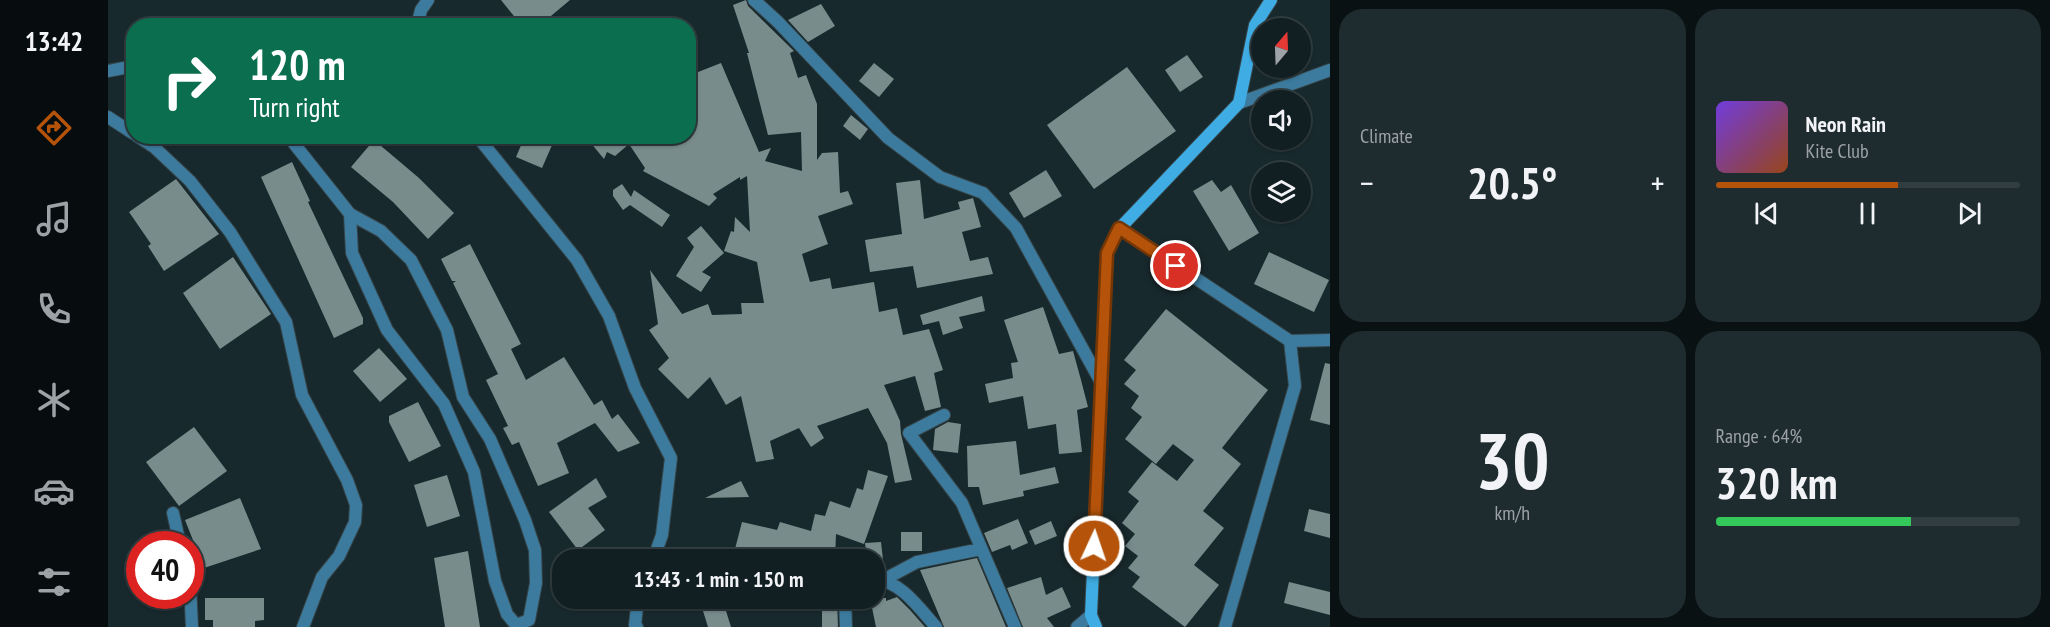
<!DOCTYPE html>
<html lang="en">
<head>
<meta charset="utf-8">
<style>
  :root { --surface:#121f22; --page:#1f2c2f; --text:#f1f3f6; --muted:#9ca2a5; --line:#313d40; --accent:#b45309 }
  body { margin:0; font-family:"PT Sans Narrow",sans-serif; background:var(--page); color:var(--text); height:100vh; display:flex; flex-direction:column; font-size:22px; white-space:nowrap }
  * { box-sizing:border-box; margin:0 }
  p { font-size:20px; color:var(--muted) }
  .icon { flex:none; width:33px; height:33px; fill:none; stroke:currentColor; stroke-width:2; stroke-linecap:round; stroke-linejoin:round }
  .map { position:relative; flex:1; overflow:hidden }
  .panel { display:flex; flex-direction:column; gap:9px; padding:9px; background:#0a1113; width:720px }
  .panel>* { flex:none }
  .banner { position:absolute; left:18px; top:18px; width:570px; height:126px; border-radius:24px; box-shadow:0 2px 4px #0004,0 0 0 2px var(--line); background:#0b6e4f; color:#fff; overflow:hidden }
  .needle { width:39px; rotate:19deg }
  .controls { position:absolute; left:1143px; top:18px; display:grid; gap:12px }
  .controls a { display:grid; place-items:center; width:60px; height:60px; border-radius:50%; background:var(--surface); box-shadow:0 2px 4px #0004,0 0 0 2px var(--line); font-size:30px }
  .speed { position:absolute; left:18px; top:531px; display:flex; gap:12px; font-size:30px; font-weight:700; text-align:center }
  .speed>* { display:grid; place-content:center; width:78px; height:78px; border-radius:50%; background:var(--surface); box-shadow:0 2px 4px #0004,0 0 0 2px var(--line); line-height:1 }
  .speed .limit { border:9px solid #d22; background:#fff; color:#111 }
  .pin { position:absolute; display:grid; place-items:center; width:51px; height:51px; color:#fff; margin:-26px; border:3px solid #fff; border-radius:50%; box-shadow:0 2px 6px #0007 }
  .me { position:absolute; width:66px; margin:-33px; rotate:3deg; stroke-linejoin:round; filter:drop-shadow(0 0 4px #0008) }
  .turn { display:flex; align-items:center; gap:21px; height:126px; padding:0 24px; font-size:27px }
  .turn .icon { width:78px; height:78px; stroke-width:2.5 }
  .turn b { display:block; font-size:42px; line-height:51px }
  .big { font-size:45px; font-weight:700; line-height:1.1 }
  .panel .widget { flex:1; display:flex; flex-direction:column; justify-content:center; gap:9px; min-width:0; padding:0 21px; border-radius:24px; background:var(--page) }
  .panel .dial { align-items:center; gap:0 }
  .dial b { font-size:78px; line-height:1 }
  .song { display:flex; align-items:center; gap:18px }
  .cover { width:72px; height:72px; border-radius:9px; background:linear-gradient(135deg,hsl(260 70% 55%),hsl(20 70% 35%)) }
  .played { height:6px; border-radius:3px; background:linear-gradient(90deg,var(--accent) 60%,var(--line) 60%) }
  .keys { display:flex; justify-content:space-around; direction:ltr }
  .heat { display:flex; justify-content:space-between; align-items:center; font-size:33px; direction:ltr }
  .charge { height:9px; border-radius:4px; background:linear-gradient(90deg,#34c759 64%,var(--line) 0) }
  .panel .tiles { flex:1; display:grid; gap:9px; grid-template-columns:repeat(2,1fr) }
  .trip { position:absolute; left:444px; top:549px; width:333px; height:60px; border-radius:24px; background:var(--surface); box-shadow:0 2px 4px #0004,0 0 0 2px var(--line); font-weight:700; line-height:60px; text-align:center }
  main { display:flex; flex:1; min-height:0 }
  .menu { display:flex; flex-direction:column; width:108px; justify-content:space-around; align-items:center; background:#070c0e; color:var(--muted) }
  .menu .icon { width:42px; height:42px }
  .menu .active { color:var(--accent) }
  .menu b { font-size:27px; color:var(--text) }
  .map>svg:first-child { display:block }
  .building { fill:#788c8b }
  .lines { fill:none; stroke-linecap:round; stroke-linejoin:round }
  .street-casing { stroke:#354549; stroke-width:14 }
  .secondary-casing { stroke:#354549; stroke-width:14 }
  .street { stroke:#3d7b9e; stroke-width:12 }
  .secondary { stroke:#3face3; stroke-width:12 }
  .route-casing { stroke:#753606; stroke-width:15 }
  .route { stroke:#b45309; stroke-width:10 }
</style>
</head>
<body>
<main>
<nav class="menu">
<b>13:42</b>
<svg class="icon active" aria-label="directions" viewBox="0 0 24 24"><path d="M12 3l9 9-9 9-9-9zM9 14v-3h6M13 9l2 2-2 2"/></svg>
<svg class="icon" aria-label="music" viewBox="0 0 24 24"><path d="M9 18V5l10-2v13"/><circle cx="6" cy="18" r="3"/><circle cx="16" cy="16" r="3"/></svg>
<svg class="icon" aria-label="phone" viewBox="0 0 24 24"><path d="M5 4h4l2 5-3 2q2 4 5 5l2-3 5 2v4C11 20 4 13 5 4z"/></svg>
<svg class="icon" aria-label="climate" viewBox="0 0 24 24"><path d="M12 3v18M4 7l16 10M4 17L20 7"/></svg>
<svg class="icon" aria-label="car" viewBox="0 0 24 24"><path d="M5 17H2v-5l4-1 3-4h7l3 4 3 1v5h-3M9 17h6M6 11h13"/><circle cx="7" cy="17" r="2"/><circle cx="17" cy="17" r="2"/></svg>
<svg class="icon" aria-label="filters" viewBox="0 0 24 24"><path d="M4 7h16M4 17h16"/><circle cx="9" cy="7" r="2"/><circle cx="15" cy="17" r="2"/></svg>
</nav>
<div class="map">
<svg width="1222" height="627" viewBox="0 0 1222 627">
  <rect width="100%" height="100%" fill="#18292d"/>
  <path class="building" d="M 393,0 L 462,0 L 431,26 L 414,26 Z
    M 638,0 L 640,6 L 686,51 L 682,53 L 690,78 L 698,75 L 709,104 L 709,160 L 714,153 L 730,152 L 732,193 L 740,191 L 745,204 L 710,216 L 720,244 L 694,254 L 702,282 L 722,278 L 724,289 L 766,282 L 771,312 L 789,308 L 795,335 L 821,329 L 835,370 L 826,373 L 833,407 L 817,411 L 807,376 L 776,385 L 792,421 L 793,434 L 804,480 L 787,483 L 779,443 L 760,408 L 709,426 L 716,438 L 703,447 L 691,428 L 662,441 L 666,459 L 648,462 L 633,396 L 618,405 L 602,377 L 580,399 L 550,369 L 561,358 L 541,330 L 550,324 L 542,270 L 574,314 L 600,304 L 604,315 L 634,314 L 633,303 L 656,303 L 649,262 L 616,251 L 623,231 L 626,232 L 627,217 L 642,232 L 639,176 L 632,180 L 632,177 L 605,194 L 609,198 L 601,206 L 535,171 L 537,168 L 521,144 L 507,156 L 499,152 L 496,159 L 477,136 L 580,136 L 580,76 L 613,63 L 651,152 L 663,148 L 657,161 L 694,171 L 693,132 L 660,135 L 639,53 L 641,53 L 625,5 Z
    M 713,4 L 727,26 L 700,42 L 680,20 Z
    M 1079,55 L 1095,77 L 1072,92 L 1057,70 Z
    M 766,63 L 786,79 L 771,97 L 751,81 Z
    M 1019,67 L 1068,131 L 986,189 L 939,125 Z
    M 743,115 L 760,129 L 752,140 L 735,126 Z
    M 417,136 L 448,136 L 434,168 L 408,157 Z
    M 266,140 L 311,178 L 346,213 L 320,239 L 285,202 L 243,167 Z
    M 184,162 L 202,201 L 200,202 L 255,318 L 255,324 L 226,338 L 153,177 Z
    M 938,170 L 954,196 L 916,218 L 901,193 Z
    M 68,179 L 111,234 L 56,271 L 40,246 L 43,244 L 21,212 Z
    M 812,180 L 816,219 L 852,209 L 850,202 L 865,198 L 873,227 L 854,232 L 862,261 L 880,257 L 885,274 L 809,288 L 805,266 L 762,272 L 757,240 L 794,234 L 788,183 Z
    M 1104,180 L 1113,192 L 1123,185 L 1151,233 L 1121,251 L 1085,191 Z
    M 514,184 L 523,197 L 526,190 L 562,215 L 554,227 L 522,205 L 515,210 L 505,196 L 505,190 Z
    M 593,226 L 616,253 L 594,272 L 603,277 L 593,292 L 568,276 L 586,247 L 579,238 Z
    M 362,244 L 413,344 L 403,349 L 418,380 L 456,357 L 486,405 L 494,400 L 504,419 L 510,414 L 532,443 L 510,452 L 487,423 L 449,443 L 461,473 L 430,486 L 411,442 L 404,445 L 395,428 L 400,426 L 378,380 L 390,374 L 345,283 L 348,281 L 344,281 L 333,259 Z
    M 1161,252 L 1221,280 L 1206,312 L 1146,284 Z
    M 125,257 L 163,314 L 112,349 L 75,293 Z
    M 874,296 L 877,311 L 851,317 L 855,328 L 835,335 L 831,321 L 815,325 L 812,315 Z
    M 935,307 L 951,354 L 965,351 L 973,380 L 980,407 L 969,410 L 974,452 L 951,454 L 948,424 L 920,429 L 915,396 L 881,403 L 877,384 L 905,378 L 903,363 L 910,362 L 896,320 Z
    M 1058,309 L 1160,390 L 1114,448 L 1133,464 L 1095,511 L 1116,528 L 1086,565 L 1111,585 L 1077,627 L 1024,587 L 1032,577 L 1020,568 L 1030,556 L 1017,546 L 1027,534 L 1014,523 L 1031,501 L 1020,492 L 1044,462 L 1069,481 L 1086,460 L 1065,444 L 1048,464 L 1017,439 L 1034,417 L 1023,408 L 1031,396 L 1016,384 L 1028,370 L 1016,360 Z
    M 271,348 L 299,379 L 272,402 L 245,371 Z
    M 1217,363 L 1222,364 L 1222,425 L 1202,420 Z
    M 310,402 L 333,446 L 301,462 L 281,422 L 281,416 Z
    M 840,422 L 853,424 L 850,453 L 825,450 L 827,429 Z
    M 86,427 L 119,471 L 71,506 L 38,462 Z
    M 908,441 L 912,475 L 947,467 L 951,483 L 915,491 L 916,496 L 875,505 L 871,487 L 860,487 L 859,446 Z
    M 760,470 L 780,476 L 756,544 L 728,534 L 727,560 L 642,560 L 642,553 L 627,549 L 634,522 L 669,530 L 672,522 L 703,531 L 707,514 L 717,516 L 722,501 L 742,508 L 749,488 L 755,490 Z
    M 339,475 L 352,516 L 319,527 L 306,485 Z
    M 488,478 L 499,497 L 480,508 L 497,530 L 470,550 L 441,512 Z
    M 633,481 L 641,497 L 597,498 Z
    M 132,498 L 153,549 L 96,568 L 77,520 Z
    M 1201,509 L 1222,514 L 1222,538 L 1196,531 Z
    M 910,519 L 920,543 L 904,550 L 902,545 L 884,552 L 876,533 Z
    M 943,521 L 949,536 L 927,545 L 921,531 Z
    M 793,532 L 814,532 L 814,551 L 793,551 Z
    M 773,542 L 775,560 L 759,560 L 757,543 Z
    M 360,551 L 372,627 L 337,627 L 326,558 Z
    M 869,558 L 898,627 L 836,627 L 812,570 Z
    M 933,577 L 938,595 L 954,587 L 963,607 L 939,618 L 946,627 L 915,627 L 899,588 Z
    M 1181,582 L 1222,592 L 1222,615 L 1176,603 Z
    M 789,597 L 802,610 L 817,627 L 768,627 L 762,598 L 778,598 L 778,601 Z
    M 97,598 L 156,598 L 156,620 L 147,621 L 147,627 L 105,627 L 105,620 L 97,620 Z
    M 591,598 L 614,598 L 623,627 L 600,627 Z
    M 714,598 L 729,598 L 730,627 L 714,627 Z"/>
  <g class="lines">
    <g class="street-casing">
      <path id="street" d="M 646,0 L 670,22 L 780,138 L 832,177 L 875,193 L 908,228 L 994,384
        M 309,26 L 313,10 L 320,0
        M 0,71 L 26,66
        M 1131,103 L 1222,70
        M 0,117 L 26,134
        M 29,136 L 46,147 L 82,181 L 122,232 L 178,322 L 194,395 L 239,480 L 248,505 L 247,522 L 231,556 L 214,577 L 195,627
        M 180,136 L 242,214 L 273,231 L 303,260 L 339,330 L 355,397 L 382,439 L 417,520 L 427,550 L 428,583 L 421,620 L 408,625 L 399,614 L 387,581 L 366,472 L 336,404 L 279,330 L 244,253 L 242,214
        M 369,136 L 469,260 L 501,316 L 527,388 L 563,458 L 554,535 L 545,560
        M 1012,228 L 1182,341 L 1187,386 L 1117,627
        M 1182,341 L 1222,340
        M 836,415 L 801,433 L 854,503 L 907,627
        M 65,513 L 72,544
        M 766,579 C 792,580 812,609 828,627
        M 777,579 L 809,562 L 873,549
        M 82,585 L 84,627
        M 737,598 L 738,627
        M 529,627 L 527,625 L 530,598
        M 969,627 L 983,615"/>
    </g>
    <g class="secondary-casing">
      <path id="secondary" d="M 988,627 L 983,615 L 999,253 L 1012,228 L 1131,103 L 1147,25 L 1163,0"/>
    </g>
    <use href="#street" class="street"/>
    <use href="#secondary" class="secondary"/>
  </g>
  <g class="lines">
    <g class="route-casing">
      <path id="route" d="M 986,546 L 999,253 L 1011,228 L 1068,266"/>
    </g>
    <use href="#route" class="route"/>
  </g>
</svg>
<div class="controls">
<a><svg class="needle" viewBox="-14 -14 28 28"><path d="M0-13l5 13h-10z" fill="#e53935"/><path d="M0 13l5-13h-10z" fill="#9ca2a5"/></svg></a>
<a><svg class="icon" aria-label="sound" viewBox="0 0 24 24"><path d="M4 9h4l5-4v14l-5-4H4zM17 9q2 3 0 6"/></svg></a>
<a><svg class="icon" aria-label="layers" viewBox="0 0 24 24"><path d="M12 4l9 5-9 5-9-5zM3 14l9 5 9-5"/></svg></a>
</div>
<div class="speed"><div class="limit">40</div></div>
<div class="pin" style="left:1068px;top:266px;background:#d93025"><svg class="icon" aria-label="arrive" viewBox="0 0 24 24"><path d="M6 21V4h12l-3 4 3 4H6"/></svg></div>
<svg class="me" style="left:986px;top:546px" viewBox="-20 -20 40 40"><circle r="17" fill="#b45309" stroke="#fff" stroke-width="3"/><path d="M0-11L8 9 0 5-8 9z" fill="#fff"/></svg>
<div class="trip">13:43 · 1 min · 150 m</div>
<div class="banner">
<div class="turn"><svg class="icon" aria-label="right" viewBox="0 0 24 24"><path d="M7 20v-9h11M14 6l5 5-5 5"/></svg><div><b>120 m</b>Turn right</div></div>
</div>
</div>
<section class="panel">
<div class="tiles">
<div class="widget"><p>Climate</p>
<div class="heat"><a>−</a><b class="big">20.5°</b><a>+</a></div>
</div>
<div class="widget">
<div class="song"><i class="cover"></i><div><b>Neon Rain</b><p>Kite Club</p></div></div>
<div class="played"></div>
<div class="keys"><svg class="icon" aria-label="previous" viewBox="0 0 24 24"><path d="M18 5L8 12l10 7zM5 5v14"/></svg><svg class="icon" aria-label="pause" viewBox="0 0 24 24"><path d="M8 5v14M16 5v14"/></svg><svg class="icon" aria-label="next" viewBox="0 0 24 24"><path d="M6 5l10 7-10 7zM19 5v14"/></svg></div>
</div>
<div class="widget dial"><b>30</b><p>km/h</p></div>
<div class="widget"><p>Range · 64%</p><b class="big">320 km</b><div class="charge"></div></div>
</div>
</section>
</main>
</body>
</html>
